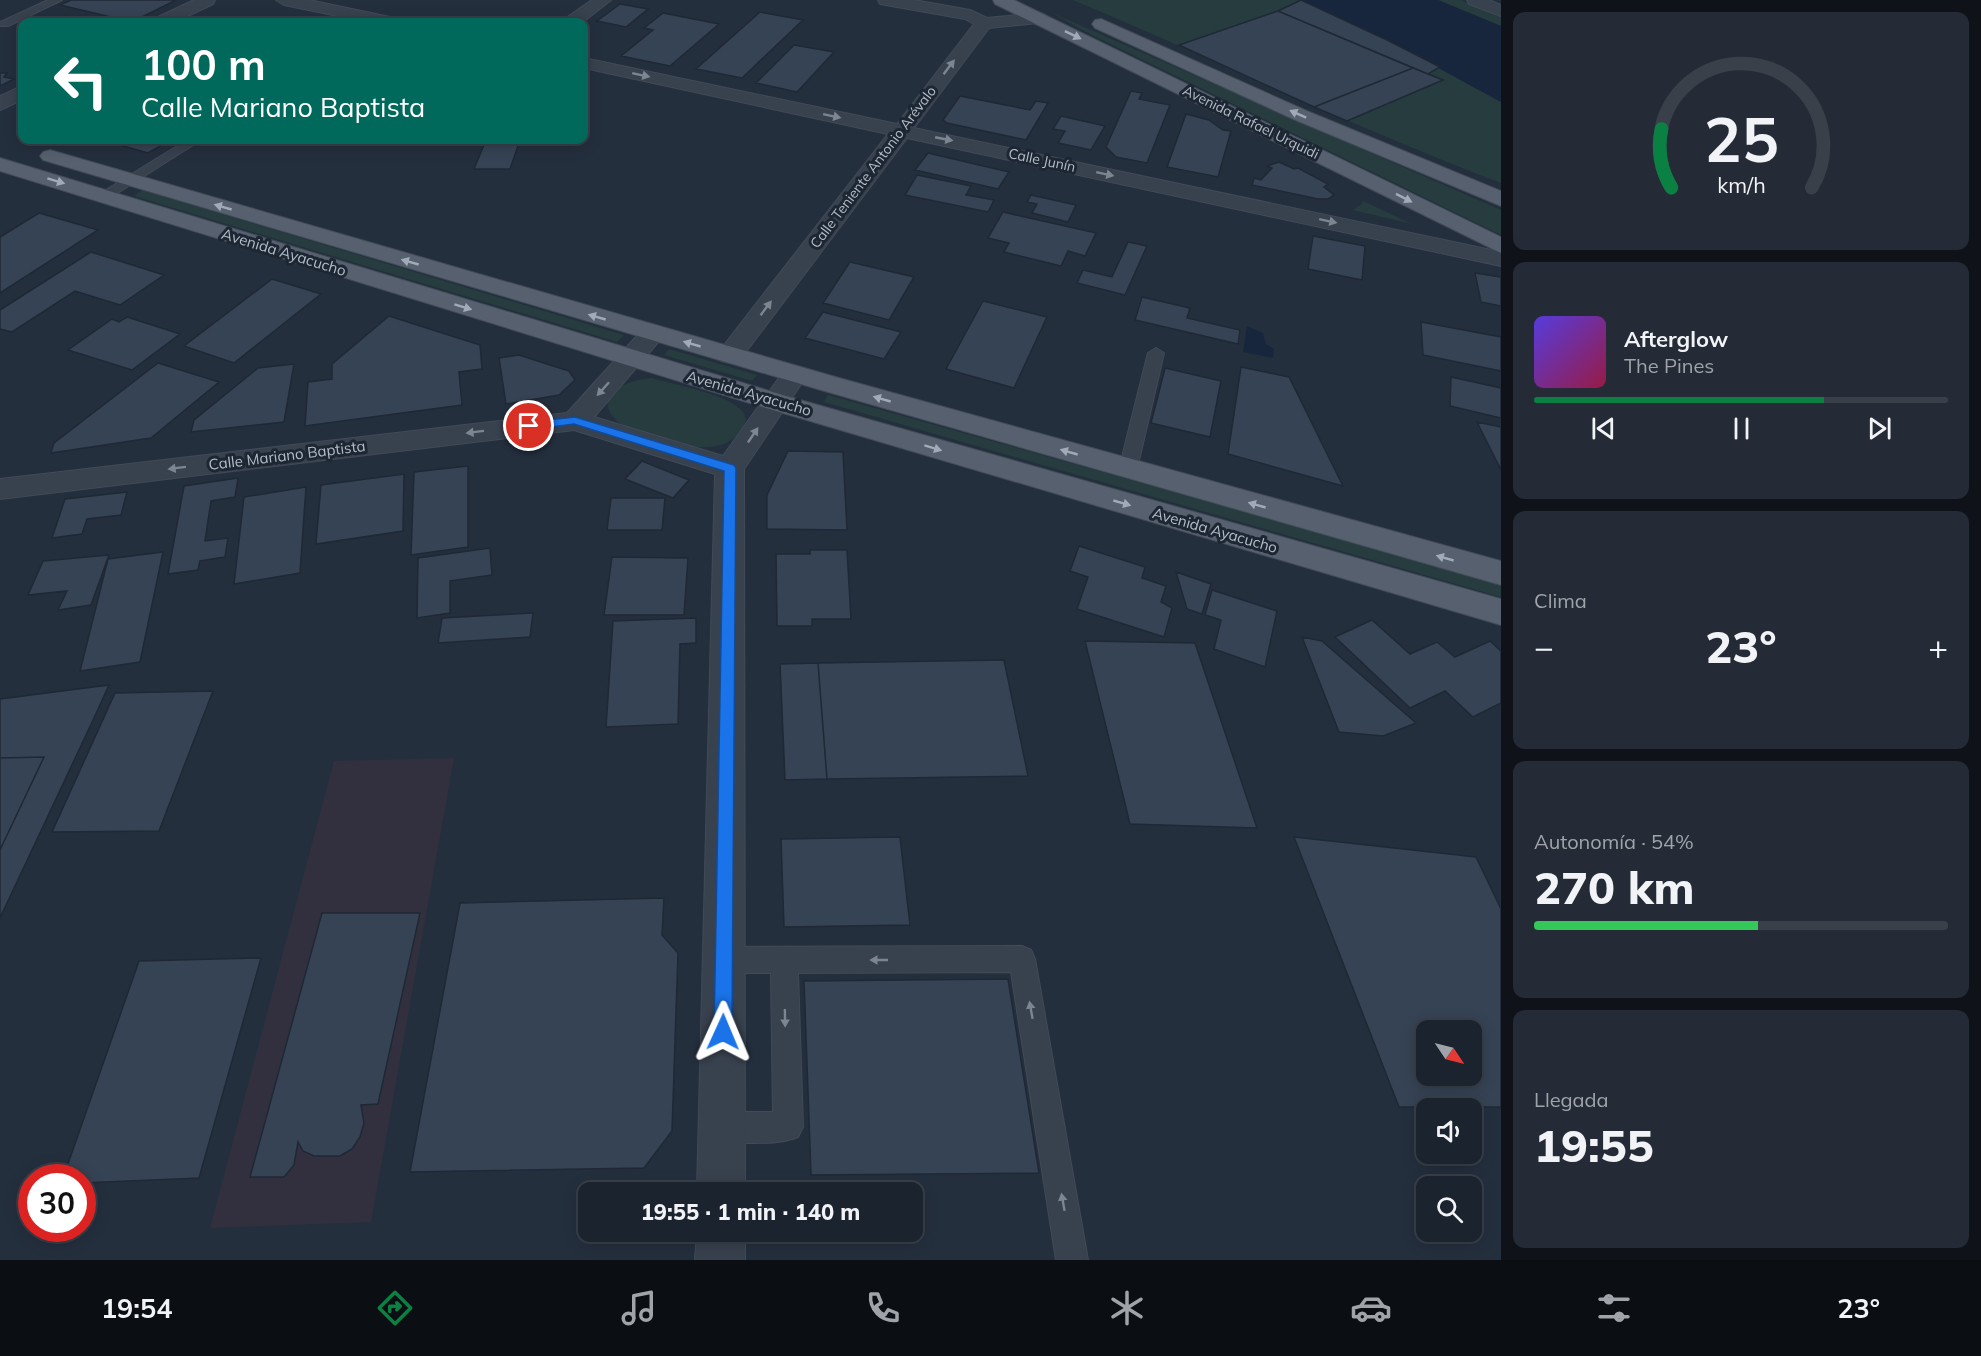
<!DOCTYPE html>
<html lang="es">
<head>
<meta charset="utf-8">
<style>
  :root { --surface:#1b232e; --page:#242b36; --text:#f1f3f6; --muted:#a0a4aa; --line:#39404a; --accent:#0b8043 }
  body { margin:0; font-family:Mulish,sans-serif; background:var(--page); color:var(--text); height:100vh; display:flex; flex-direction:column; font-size:22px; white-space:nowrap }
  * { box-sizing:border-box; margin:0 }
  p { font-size:20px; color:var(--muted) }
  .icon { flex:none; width:33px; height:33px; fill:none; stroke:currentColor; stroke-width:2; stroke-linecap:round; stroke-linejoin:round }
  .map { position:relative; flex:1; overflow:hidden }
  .panel { display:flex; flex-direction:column; gap:12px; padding:12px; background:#0f1319; width:480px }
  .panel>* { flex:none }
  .hud { position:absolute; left:18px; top:18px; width:570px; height:126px; border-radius:12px; box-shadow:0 3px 15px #0003,0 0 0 2px var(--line); background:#00695c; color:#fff; overflow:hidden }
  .needle { width:39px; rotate:125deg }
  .fabs { position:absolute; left:1416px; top:1020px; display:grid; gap:12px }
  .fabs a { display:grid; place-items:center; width:66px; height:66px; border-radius:12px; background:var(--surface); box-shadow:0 3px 15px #0003,0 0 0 2px var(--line); font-size:30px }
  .speed { position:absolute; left:18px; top:1164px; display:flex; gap:12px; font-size:30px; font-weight:700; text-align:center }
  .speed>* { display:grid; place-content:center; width:78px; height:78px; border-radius:50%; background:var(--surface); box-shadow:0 3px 15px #0003,0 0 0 2px var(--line); line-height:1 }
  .speed .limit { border:9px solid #d22; background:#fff; color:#111 }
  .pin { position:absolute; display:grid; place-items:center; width:51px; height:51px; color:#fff; margin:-26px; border:3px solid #fff; border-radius:50%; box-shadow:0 2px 6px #0007 }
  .me { position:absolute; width:66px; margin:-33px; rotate:1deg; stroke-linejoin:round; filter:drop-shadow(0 0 4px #0008) }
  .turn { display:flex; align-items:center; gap:21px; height:126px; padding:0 24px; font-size:27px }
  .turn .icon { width:78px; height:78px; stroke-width:2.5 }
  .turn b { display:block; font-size:42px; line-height:51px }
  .big { font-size:45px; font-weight:800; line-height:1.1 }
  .panel .card { flex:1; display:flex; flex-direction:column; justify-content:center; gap:9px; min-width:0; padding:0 21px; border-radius:12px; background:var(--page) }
  .panel .dial { align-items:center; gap:0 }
  .dial svg { height:156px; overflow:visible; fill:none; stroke:var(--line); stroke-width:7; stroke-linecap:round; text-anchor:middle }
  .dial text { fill:var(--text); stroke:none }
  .song { display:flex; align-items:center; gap:18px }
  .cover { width:72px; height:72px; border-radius:9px; background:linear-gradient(135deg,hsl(250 70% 55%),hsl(340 70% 35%)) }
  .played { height:6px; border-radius:3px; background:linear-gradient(90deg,var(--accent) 70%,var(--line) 70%) }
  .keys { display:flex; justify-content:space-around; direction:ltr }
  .heat { display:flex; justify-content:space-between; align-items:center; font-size:33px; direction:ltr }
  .charge { height:9px; border-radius:4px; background:linear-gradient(90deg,#34c759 54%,var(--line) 0) }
  .trip { position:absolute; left:578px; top:1182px; width:345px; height:60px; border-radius:12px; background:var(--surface); box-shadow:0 3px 15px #0003,0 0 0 2px var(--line); font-weight:800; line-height:60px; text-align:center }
  .dock { display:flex; height:96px; justify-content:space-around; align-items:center; background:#0b0e12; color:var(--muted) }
  .dock .icon { width:42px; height:42px }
  .dock .current { color:var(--accent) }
  .dock b { font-size:27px; color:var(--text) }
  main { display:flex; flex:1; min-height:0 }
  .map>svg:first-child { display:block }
  .medical { fill:#32303f }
  .green { fill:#263c3f }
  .water { fill:#17263c }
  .building { fill:#364354; stroke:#1f2835; stroke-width:1.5; fill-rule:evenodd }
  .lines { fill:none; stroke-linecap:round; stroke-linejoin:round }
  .lane-casing { stroke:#414a57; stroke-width:2 }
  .street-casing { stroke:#414a57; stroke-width:2 }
  .primary-casing { stroke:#414a57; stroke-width:2 }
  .lane { fill:#38414e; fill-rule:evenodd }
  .street { fill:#38414e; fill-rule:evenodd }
  .primary { fill:#56606e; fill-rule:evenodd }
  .oneway { fill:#a1aab7 }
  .oneway2 { fill:#7c8592 }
  .route { fill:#1a73e8; stroke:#114b97; stroke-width:1.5 }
  .labels { text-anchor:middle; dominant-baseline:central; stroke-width:6; stroke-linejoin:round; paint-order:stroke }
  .far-street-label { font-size:14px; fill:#b4bcc9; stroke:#1d2633 }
  .street-label { font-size:15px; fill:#b4bcc9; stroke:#1d2633 }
</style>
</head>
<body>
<main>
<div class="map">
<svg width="1501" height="1260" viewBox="0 0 1501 1260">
  <rect width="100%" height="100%" fill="#242f3e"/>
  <path class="medical" d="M 454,758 L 371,1222 L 210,1228 L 334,761 Z"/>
  <path class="green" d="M 1073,0 L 1301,0 L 1387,40 L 1501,102 L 1501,183 C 1356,128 1216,60 1073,0 Z
    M 1438,0 L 1461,0 L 1501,17 L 1501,26 Z
    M 1052,13 L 1501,210 L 1501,235 L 1086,32 Z
    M 142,190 L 624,335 L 617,342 L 134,196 Z
    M 1363,201 L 1412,224 L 1353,210 L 1362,204 Z
    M 669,349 L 757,375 L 752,381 L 664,355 Z
    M 652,378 C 672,384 731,395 743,412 C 745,415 745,418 746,421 C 725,471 658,436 622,425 C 587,398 624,380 652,378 Z
    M 828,395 L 1501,584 L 1501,597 L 824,402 Z"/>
  <path class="water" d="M 1301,0 L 1438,0 L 1501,26 L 1501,102 L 1387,40 Z
    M 1247,326 L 1263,333 L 1266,344 L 1274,349 L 1273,358 L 1243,352 Z"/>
  <path class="building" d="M 71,0 L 176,0 L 132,22 L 60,5 Z
    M 1301,0 L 1387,40 L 1440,67 L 1428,74 L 1278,11 Z
    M 620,4 L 648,9 L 626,27 L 597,21 Z
    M 1278,11 L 1413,68 L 1314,107 L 1179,45 Z
    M 760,12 L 803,20 L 742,78 L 696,69 Z
    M 663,13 L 719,24 L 670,66 L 621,56 L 653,30 L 644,28 Z
    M 794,45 L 834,52 L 797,92 L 756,83 Z
    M 1413,68 L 1443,80 L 1347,121 L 1314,107 Z
    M 0,73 L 7,73 L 4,77 L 14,79 L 0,86 Z
    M 1131,91 L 1142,93 L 1139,99 L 1170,105 L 1147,163 L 1116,157 L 1106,147 Z
    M 960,96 L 1030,110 L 1036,101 L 1048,103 L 1026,140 L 947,123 L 943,120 Z
    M 1186,114 L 1209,120 L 1223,130 L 1231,131 L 1218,177 L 1167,167 Z
    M 1061,116 L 1105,126 L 1091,150 L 1058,143 L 1065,131 L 1053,129 Z
    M 102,140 L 171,140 L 148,153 Z
    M 486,140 L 520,140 L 510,169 L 474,169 Z
    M 928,153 L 1009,172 L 998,189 L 915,170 Z
    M 1279,162 L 1294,169 L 1298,168 L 1328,184 L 1324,187 L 1334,195 L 1328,199 L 1318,199 L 1252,185 L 1254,178 L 1261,180 L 1272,168 L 1267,166 Z
    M 917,175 L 971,186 L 966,195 L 994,200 L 988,212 L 905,195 Z
    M 1031,195 L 1076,205 L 1068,222 L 1032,213 L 1037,204 L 1027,202 Z
    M 1003,212 L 1096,233 L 1085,256 L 1068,251 L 1061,266 L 1004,252 L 1009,243 L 988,238 Z
    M 39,213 L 98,230 L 0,293 L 0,237 Z
    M 1313,236 L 1365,246 L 1362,280 L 1308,269 Z
    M 1128,242 L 1147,246 L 1125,295 L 1077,283 L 1083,270 L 1112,277 Z
    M 91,252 L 164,275 L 120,305 L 75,291 L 12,332 L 0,329 L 0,310 Z
    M 850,262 L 914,277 L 889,320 L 823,303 Z
    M 1475,273 L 1501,277 L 1501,306 L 1481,302 Z
    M 272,279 L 321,294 L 234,363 L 184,346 Z
    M 1142,297 L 1190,308 L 1187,318 L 1240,330 L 1238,344 L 1135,320 Z
    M 983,301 L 1047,317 L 1014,388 L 946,369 Z
    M 823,312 L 901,332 L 884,359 L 805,338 Z
    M 389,316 L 480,345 L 482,369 L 459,372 L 462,405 L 305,426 L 308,382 L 332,379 L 332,364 Z
    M 127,317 L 180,334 L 132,370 L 68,350 L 112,319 L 119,322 Z
    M 1421,322 L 1501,337 L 1501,371 L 1423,355 Z
    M 519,355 L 569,371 L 575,380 L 559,395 L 506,404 L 499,358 Z
    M 158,363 L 219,382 L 151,438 L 51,453 L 54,443 Z
    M 294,364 L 284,422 L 191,432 L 194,420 L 258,368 Z
    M 1241,367 L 1289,377 L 1343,486 L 1228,454 Z
    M 1165,368 L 1221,381 L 1210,437 L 1151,423 Z
    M 1451,377 L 1501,388 L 1501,418 L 1450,406 Z
    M 1477,422 L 1501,427 L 1501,470 Z
    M 788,451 L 843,452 L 847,530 L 767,529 L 767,495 Z
    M 642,461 L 689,480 L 673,498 L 625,479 Z
    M 468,466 L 468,547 L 411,555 L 414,472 Z
    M 404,474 L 403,531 L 316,544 L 321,485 Z
    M 238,478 L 235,497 L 211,501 L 205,541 L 228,538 L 225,557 L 200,561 L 198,570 L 168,574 L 184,486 Z
    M 306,487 L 300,573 L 234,584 L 244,497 Z
    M 127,492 L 121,515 L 87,519 L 82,534 L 52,538 L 65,499 Z
    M 611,498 L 665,498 L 662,530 L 607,530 Z
    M 1079,546 L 1145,567 L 1142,578 L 1166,586 L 1161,602 L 1172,608 L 1164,637 L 1077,609 L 1088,577 L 1070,571 Z
    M 490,548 L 492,575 L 450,581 L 450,613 L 417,618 L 418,558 Z
    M 810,550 L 847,550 L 851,619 L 812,619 L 812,626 L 777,626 L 776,554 L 810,554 Z
    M 163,552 L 140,662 L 80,671 L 108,559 Z
    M 109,555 L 91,605 L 58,610 L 67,591 L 28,595 L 43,561 Z
    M 612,557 L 688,558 L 684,615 L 604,615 Z
    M 1176,572 L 1211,584 L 1202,614 L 1187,609 Z
    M 1212,590 L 1277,611 L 1265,667 L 1214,649 L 1221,620 L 1205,615 Z
    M 533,613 L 530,637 L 438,643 L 442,618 Z
    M 696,618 L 696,643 L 680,644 L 678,724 L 606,727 L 613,621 Z
    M 1372,620 L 1410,654 L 1437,642 L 1455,657 L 1490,641 L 1501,651 L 1501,703 L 1473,717 L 1445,691 L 1410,708 L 1335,637 Z
    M 1302,637 L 1322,641 L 1416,723 L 1383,736 L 1339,732 Z
    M 1085,641 L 1195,643 L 1257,828 L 1130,824 Z
    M 1004,660 L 1028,776 L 827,779 L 818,663 Z
    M 818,663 L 827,779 L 785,780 L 780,664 Z
    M 109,685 L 94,718 L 0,918 L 0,850 L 44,757 L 0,758 L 0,699 Z
    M 213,691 L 159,831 L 52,832 L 115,693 Z
    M 44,757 L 0,850 L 0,758 Z
    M 900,837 L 910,925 L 784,927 L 781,839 Z
    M 1294,837 L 1476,857 L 1501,909 L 1501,1107 L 1399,1107 ZM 1426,1030 L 1472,1030 L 1472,1076 L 1426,1076 Z
    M 664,898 L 662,935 L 678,953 L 672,1131 L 644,1168 L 410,1172 L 460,903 Z
    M 322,913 L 420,913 L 378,1104 L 361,1105 L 364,1123 L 360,1137 L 352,1149 L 340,1156 L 314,1156 L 303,1151 L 298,1142 L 294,1165 L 284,1177 L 250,1177 Z
    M 261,958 L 199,1178 L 82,1183 L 82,1178 L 63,1178 L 139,961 Z
    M 1008,979 L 1039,1173 L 811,1175 L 804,981 Z"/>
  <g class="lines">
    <g class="lane-casing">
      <path id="lane" d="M 48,0 L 62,0 L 8,26 L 0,26 L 0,22 Z
        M 187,140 L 201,140 L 108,199 L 103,200 L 96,196 Z
        M 1156,348 L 1164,353 L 1137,469 L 1134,473 L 1128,475 L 1122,473 L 1119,469 L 1148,353 Z
        M 1022,946 L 1031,950 L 1035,959 L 1088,1260 L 1056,1260 L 1011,972 L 798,973 L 803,1127 L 798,1137 C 780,1145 730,1145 712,1137 L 707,1127 L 712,1117 L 722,1112 L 773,1112 L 771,973 L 724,973 L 715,969 L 711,960 L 715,951 L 724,947 Z"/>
    </g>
    <g class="street-casing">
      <path id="street" d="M 194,0 L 215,0 L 213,4 L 175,22 L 153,22 L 156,18 Z
        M 276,0 L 309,0 L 390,17 L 396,18 L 399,22 L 367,22 L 284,5 Z
        M 592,0 L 611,0 L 583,22 L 564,22 L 566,18 Z
        M 878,0 L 914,0 L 970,10 L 987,18 L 1038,13 L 1044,14 L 1047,18 L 1044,22 L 1038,23 L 989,28 L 914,128 L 1501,252 L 1501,266 L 907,138 L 739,361 L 730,363 L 721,361 L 717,355 L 721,349 L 888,134 L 584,68 L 584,58 L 897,124 L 974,24 L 965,19 L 880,4 Z
        M 1467,0 L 1489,0 L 1501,5 L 1501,16 L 1469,4 Z
        M 22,86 L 22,100 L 0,110 L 0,96 Z
        M 653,325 L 662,328 L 666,333 L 594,417 L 723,456 L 786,368 L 795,366 L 804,368 L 808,374 L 744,469 L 745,1192 L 697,1192 L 715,474 L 574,430 L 0,499 L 0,479 L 567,413 L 644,328 Z
        M 697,1232 L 745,1232 L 745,1260 L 695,1260 Z"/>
    </g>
    <g class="primary-casing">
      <path id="primary" d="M 993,0 L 1014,0 L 1501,237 L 1501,253 L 995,4 Z
        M 1101,19 L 1307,111 L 1501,191 L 1501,206 L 1293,119 L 1095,28 L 1092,24 L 1095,20 Z
        M 50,150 L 839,378 L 1501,561 L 1501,585 L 821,390 L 43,160 L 40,156 L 43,152 Z
        M 0,158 L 786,396 L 1501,599 L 1501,625 L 766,408 L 0,171 Z"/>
    </g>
    <use href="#lane" class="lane"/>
    <use href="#street" class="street"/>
    <use href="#primary" class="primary"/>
  </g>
  <defs><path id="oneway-solid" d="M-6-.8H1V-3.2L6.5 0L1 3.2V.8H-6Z" transform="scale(1.5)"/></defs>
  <g class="oneway">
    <use href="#oneway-solid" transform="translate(1073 35) rotate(26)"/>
    <use href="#oneway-solid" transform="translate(1298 114) rotate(-156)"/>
    <use href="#oneway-solid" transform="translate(56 181) rotate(17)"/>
    <use href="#oneway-solid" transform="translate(1404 198) rotate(27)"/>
    <use href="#oneway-solid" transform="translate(223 207) rotate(-164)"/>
    <use href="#oneway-solid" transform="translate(410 262) rotate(-164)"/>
    <use href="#oneway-solid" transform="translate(463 307) rotate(17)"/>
    <use href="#oneway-solid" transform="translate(597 317) rotate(-164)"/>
    <use href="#oneway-solid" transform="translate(692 344) rotate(-164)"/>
    <use href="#oneway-solid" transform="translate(882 399) rotate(-164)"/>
    <use href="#oneway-solid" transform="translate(933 448) rotate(17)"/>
    <use href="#oneway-solid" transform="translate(1069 452) rotate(-164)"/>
    <use href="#oneway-solid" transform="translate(1122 503) rotate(16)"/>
    <use href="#oneway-solid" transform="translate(1257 505) rotate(-164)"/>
    <use href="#oneway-solid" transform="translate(1445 558) rotate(-164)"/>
  </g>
  <g class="oneway2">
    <use href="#oneway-solid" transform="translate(949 67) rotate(-53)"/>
    <use href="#oneway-solid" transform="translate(641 75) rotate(12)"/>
    <use href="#oneway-solid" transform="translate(832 116) rotate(12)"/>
    <use href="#oneway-solid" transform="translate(944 139) rotate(11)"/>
    <use href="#oneway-solid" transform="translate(1105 174) rotate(12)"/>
    <use href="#oneway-solid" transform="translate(1328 221) rotate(12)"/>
    <use href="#oneway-solid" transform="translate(766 308) rotate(-53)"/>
    <use href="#oneway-solid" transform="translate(603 389) rotate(132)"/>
    <use href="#oneway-solid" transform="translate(475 432) rotate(173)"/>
    <use href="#oneway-solid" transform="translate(753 435) rotate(-56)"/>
    <use href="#oneway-solid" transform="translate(177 468) rotate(173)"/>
    <use href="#oneway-solid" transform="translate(879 960) rotate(180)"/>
    <use href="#oneway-solid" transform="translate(1031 1010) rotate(-100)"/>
    <use href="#oneway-solid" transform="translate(785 1018) rotate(89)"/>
    <use href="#oneway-solid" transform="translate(1063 1202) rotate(-100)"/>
  </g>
  <path class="route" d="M 575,417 L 734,465 L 736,468 L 732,1032 L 730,1038 L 723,1041 L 717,1038 L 714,1032 L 724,471 L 574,424 L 529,430 L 523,426 L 529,422 Z"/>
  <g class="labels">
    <g class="far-street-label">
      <text transform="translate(1251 122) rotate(26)">Avenida Rafael Urquidi</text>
      <text transform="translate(1042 160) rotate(12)">Calle Junín</text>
      <text transform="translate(873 167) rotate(-53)">Calle Teniente Antonio Arévalo</text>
    </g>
    <g class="street-label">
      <text transform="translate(284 252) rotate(17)">Avenida Ayacucho</text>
      <text transform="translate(749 393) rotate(16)">Avenida Ayacucho</text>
      <text transform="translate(287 455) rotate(-7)">Calle Mariano Baptista</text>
      <text transform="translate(1215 530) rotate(16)">Avenida Ayacucho</text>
    </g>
  </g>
</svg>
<div class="fabs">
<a><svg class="needle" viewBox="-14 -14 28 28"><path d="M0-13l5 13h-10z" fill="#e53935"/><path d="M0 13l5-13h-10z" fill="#a0a4aa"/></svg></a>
<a><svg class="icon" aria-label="sound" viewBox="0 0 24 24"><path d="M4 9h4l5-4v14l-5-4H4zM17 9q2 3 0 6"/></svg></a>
<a><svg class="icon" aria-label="search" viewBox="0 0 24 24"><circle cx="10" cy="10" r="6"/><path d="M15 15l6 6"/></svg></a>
</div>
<div class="speed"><div class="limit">30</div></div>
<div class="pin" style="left:529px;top:426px;background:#d93025"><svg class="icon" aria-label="arrive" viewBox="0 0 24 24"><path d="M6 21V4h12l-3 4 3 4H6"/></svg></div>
<svg class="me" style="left:723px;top:1032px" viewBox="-20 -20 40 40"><path d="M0-17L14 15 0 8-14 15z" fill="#1a73e8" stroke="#fff" stroke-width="4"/></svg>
<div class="trip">19:55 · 1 min · 140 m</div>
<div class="hud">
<div class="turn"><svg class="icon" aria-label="left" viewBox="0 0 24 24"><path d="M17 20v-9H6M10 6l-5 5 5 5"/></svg><div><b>100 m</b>Calle Mariano Baptista</div></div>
</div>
</div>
<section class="panel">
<div class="card dial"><svg viewBox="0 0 100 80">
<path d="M14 69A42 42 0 1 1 86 69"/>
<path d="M14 69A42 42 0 0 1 9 39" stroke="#0b8043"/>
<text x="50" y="56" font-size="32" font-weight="700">25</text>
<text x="50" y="72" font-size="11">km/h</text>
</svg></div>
<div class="card">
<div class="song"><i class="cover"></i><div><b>Afterglow</b><p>The Pines</p></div></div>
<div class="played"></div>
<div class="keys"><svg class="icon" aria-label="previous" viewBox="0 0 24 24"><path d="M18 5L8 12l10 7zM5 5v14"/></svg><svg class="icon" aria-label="pause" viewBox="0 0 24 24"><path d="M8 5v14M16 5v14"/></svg><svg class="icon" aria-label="next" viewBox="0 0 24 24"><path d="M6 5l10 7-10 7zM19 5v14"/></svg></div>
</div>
<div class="card"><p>Clima</p>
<div class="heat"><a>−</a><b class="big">23°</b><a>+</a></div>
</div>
<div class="card"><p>Autonomía · 54%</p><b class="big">270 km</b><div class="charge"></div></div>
<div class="card"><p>Llegada</p><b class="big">19:55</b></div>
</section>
</main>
<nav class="dock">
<b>19:54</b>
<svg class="icon current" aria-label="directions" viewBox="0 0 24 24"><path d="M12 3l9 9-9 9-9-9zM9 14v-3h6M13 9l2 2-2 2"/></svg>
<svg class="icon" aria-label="music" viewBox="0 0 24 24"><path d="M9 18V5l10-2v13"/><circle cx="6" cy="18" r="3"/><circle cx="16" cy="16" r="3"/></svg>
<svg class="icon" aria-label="phone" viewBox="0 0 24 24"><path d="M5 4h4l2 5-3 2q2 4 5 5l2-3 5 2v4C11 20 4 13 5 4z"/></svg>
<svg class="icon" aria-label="climate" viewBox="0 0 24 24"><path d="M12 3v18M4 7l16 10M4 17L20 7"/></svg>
<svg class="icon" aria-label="car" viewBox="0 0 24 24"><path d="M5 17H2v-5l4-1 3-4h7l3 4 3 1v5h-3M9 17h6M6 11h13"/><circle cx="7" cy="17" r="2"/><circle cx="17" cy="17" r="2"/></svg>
<svg class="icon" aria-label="filters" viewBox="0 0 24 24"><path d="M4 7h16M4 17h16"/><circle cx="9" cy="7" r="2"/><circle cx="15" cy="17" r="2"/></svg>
<b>23°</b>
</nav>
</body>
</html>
